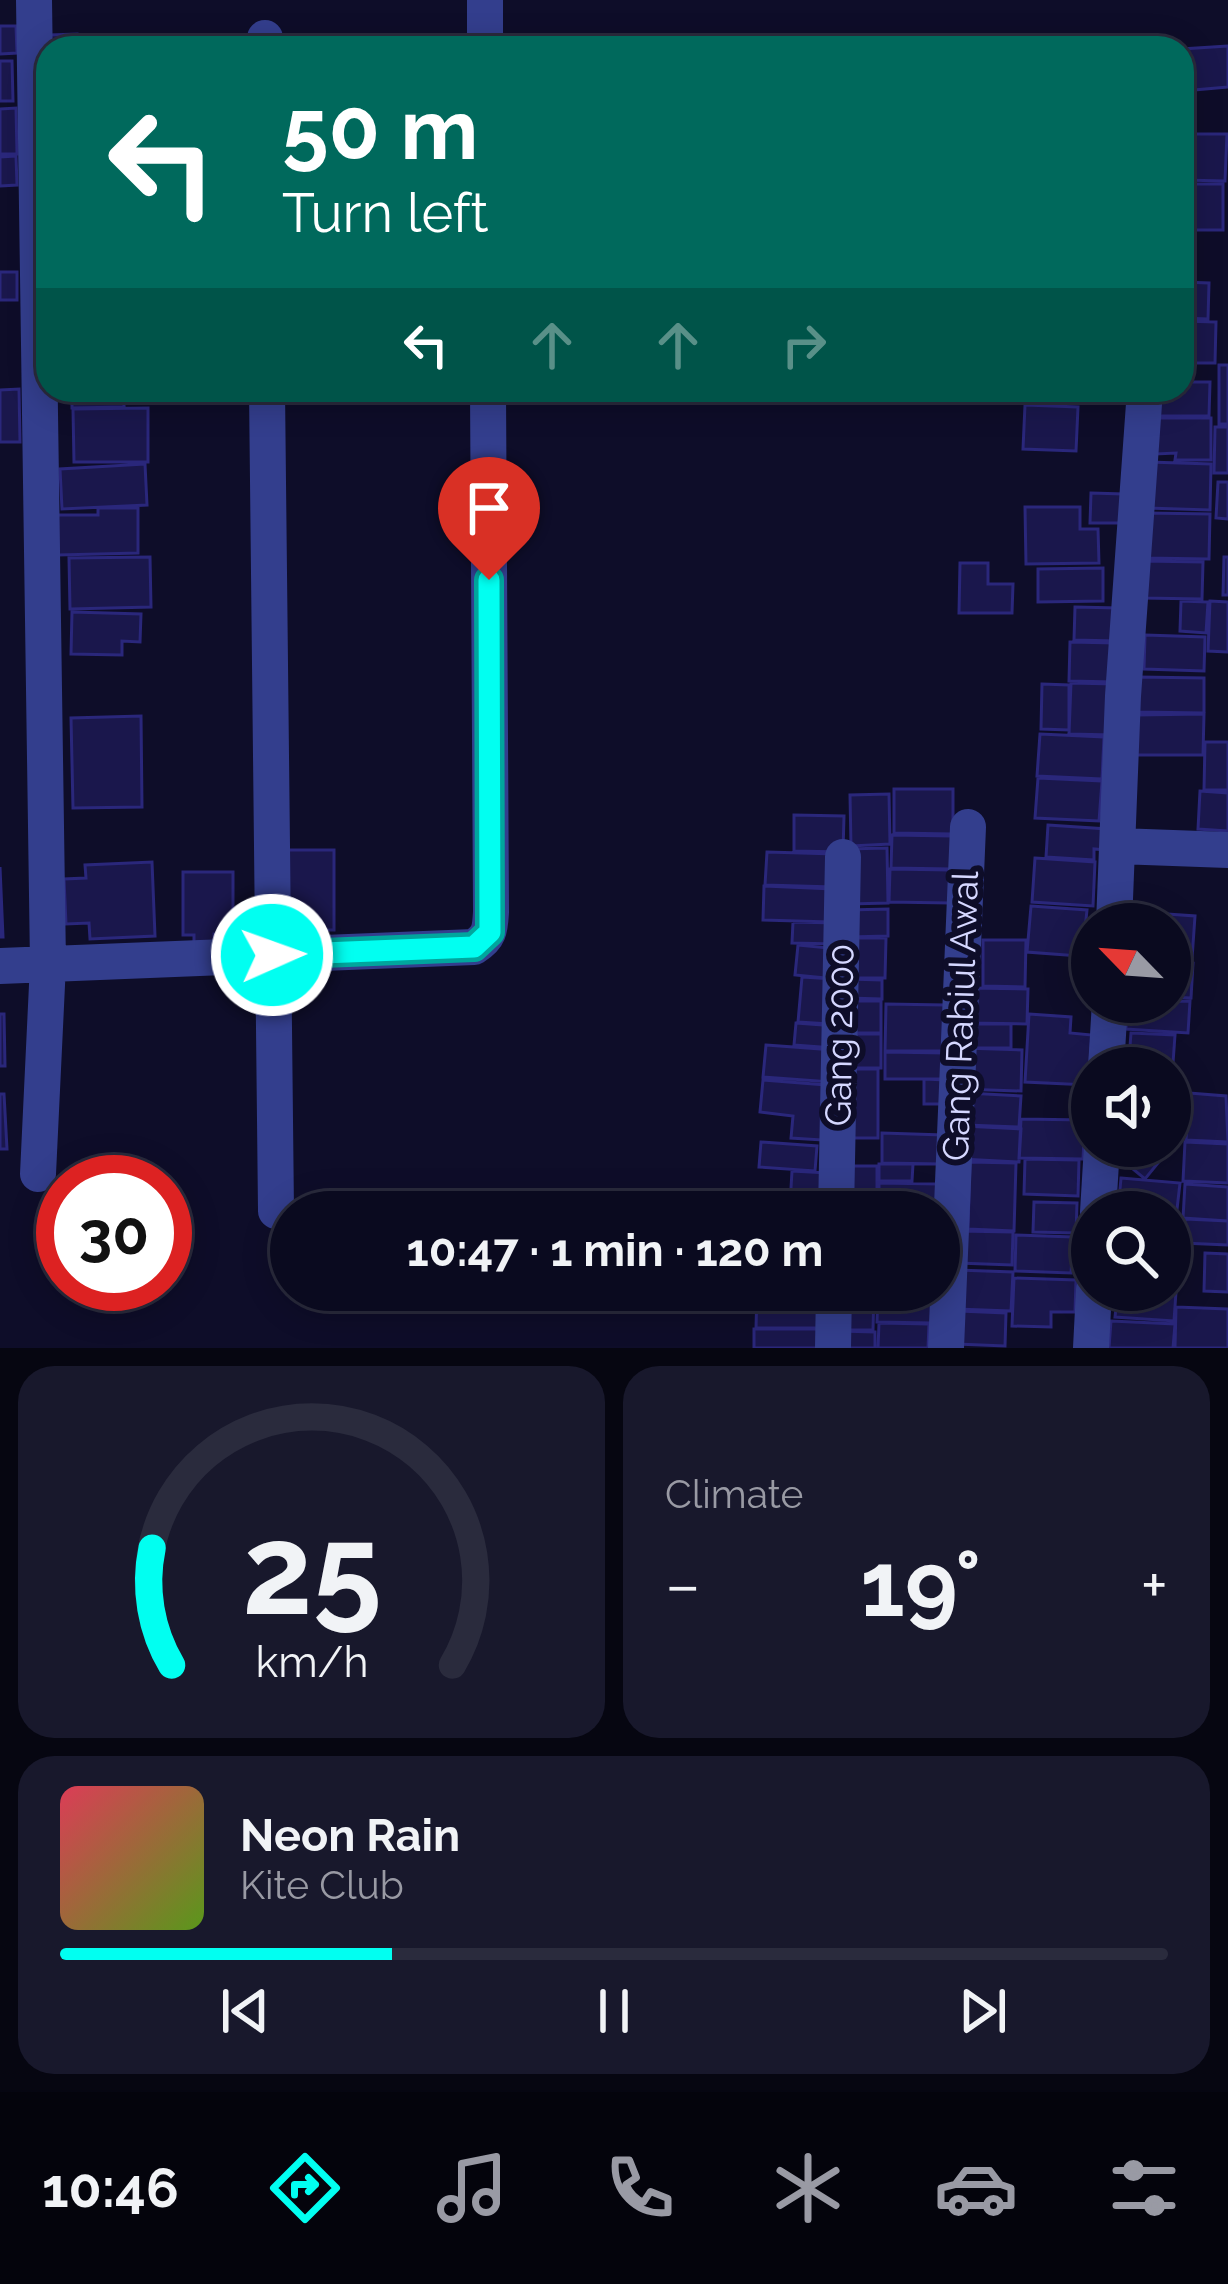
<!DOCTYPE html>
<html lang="en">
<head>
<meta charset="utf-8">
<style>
  :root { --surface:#0a0a1f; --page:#18182c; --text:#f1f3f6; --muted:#999aa4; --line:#2a2b3d; --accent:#01fff1 }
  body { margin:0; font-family:Raleway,sans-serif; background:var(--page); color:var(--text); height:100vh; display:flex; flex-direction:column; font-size:45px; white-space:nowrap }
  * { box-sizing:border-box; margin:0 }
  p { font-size:39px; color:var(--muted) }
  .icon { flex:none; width:66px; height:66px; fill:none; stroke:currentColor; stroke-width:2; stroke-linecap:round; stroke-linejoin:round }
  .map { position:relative; height:1348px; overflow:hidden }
  .drawer { display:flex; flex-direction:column; gap:18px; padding:18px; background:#060611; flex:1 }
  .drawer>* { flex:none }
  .guide { position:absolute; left:36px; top:36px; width:1158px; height:366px; border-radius:36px; box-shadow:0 6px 30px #0003,0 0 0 3px var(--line); background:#00695c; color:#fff; overflow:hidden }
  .needle { width:78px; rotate:295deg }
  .fabs { position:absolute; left:1071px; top:903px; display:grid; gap:24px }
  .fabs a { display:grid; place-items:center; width:120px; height:120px; border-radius:50%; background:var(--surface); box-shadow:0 6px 30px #0003,0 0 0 3px var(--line); font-size:60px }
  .speed { position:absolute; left:36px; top:1155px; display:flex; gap:24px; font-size:60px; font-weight:700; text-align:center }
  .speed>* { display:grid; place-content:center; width:156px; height:156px; border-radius:50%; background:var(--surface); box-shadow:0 6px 30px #0003,0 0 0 3px var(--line); line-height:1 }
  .speed .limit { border:18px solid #d22; background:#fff; color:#111 }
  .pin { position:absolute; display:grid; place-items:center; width:102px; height:102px; color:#fff; margin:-123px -51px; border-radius:50% 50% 50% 0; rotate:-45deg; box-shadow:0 0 12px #0007 }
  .pin .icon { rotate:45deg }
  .me { position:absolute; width:132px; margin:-66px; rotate:88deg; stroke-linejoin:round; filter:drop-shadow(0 0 9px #0008) }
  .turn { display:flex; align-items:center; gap:42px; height:252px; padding:0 48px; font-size:54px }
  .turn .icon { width:156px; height:156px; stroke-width:2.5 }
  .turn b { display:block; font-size:84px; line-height:102px }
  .lanes { display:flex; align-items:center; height:114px; padding:0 48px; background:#0003; justify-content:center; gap:60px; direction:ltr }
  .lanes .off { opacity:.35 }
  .big { font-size:90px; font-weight:700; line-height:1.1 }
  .drawer .tile { flex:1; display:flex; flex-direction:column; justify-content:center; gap:18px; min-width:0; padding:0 42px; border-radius:36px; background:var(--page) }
  .drawer .dial { align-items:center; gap:0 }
  .dial svg { height:312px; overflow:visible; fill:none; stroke:var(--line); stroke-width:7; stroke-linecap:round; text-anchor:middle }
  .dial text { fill:var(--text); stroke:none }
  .song { display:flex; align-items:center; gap:36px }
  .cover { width:144px; height:144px; border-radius:18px; background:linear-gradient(135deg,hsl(350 70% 55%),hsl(90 70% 35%)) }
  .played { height:12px; border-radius:6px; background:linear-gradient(90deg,var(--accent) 30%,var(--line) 30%) }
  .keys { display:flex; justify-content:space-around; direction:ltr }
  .heat { display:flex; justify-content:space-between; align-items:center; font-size:66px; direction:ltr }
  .drawer .tiles { flex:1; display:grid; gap:18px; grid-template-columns:1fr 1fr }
  .tile:last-child { grid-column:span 2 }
  .trip { position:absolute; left:270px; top:1191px; width:690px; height:120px; border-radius:60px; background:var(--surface); box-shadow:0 6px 30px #0003,0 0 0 3px var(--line); font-weight:700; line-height:120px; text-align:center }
  .dock { display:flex; height:192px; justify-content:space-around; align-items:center; background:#04040c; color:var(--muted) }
  .dock .icon { width:84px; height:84px }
  .dock .active { color:var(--accent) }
  .dock b { font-size:54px; color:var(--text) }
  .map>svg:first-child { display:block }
  .building { fill:#1a174c; stroke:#2a277b; stroke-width:3 }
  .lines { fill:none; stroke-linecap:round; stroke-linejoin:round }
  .minor { stroke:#333e8d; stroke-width:36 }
  .route-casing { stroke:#01a69d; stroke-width:30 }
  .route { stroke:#01fff1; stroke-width:21 }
  .labels { text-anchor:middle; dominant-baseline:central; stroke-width:12; stroke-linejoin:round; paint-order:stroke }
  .street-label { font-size:36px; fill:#d5d7ff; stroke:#0e0d29 }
</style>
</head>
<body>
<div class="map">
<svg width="1228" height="1348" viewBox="0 0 1228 1348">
  <rect width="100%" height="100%" fill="#0e0d29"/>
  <path class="building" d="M 0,26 L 16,26 L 17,53 L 0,54 Z
    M 77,34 L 77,48 L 50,48 L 50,35 Z
    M 1228,46 L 1228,87 L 1182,91 L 1182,49 Z
    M 0,61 L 12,61 L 13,101 L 0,101 Z
    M 16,108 L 17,154 L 0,154 L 0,109 Z
    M 1182,134 L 1227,134 L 1225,181 L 1182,180 Z
    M 16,156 L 17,185 L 0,186 L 0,157 Z
    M 1182,184 L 1223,184 L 1223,230 L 1182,230 Z
    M 0,272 L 17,272 L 17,300 L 0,300 Z
    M 1182,282 L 1209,283 L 1208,319 L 1182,318 Z
    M 1182,321 L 1216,322 L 1215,363 L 1182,363 Z
    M 1219,365 L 1228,365 L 1228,424 L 1219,424 Z
    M 1182,382 L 1210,382 L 1209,416 L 1155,416 L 1155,390 L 1182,390 Z
    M 19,389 L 20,442 L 0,442 L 0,390 Z
    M 72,390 L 124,390 L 124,407 L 72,408 Z
    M 1026,390 L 1074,390 L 1074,399 L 1026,396 Z
    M 1025,405 L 1078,407 L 1076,451 L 1023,449 Z
    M 148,408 L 148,462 L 74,462 L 73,409 Z
    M 1156,418 L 1211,418 L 1211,460 L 1175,460 L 1176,453 L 1156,454 Z
    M 1215,427 L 1228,427 L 1228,473 L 1214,473 Z
    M 1148,462 L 1211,464 L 1210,510 L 1147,508 Z
    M 145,464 L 147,505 L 62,509 L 60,469 Z
    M 1218,482 L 1228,482 L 1228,519 L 1216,518 Z
    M 1091,493 L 1123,494 L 1122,523 L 1090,523 Z
    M 1025,507 L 1080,507 L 1080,529 L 1098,529 L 1099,563 L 1026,564 Z
    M 98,508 L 138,508 L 138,553 L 58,555 L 57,515 L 98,515 Z
    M 1146,513 L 1210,514 L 1209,559 L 1145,558 Z
    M 150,557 L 151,607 L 70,609 L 69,558 Z
    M 1224,557 L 1228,557 L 1228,595 L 1223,595 Z
    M 1144,561 L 1203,562 L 1202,599 L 1143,598 Z
    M 960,563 L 988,563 L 988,584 L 1013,584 L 1012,613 L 959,613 Z
    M 1103,568 L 1103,601 L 1038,602 L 1038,569 Z
    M 1181,601 L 1208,602 L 1206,633 L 1180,631 Z
    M 1210,601 L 1228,602 L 1228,652 L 1208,651 Z
    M 1075,607 L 1118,608 L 1117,641 L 1074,640 Z
    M 72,612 L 141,614 L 140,642 L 122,641 L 122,655 L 71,654 Z
    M 1145,635 L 1205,637 L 1204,671 L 1144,669 Z
    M 1070,642 L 1116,643 L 1115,682 L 1069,681 Z
    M 1138,677 L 1204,678 L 1204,713 L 1138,712 Z
    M 1071,683 L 1115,684 L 1113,735 L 1069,734 Z
    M 1042,684 L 1069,685 L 1069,730 L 1041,729 Z
    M 1204,714 L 1203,755 L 1135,755 L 1136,715 Z
    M 141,716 L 142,807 L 73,808 L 71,718 Z
    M 1040,734 L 1104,737 L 1102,779 L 1037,776 Z
    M 1205,742 L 1228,742 L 1228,790 L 1204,790 Z
    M 1038,778 L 1102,781 L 1099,821 L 1035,818 Z
    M 894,789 L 953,789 L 953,834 L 894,833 Z
    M 1200,791 L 1228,793 L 1228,831 L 1198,829 Z
    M 889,794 L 890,844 L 851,846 L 850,795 Z
    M 794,815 L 844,816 L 843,852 L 794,851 Z
    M 1048,825 L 1107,829 L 1106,850 L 1094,849 L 1094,860 L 1046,857 Z
    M 892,835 L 952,836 L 952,869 L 891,868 Z
    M 887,848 L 888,903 L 849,904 L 847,849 Z
    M 283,850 L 334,850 L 334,930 L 282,930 Z
    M 767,852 L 835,854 L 834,887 L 765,885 Z
    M 1035,858 L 1095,862 L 1093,906 L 1032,902 Z
    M 152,862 L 155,936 L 90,939 L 89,923 L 66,924 L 64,879 L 86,878 L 85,865 Z
    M 0,867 L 3,937 L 0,937 Z
    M 890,869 L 951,870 L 950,903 L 889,902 Z
    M 183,872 L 233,872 L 233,934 L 214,934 L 214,943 L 194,943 L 194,935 L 183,935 Z
    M 764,886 L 833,889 L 831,922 L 763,920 Z
    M 1031,906 L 1087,910 L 1085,929 L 1092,929 L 1092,957 L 1027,952 Z
    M 888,909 L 888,936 L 848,937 L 848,910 Z
    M 1138,912 L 1195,916 L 1192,959 L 1170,958 L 1170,924 L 1137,924 Z
    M 793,922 L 837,923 L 836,944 L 792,943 Z
    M 851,938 L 886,938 L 885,978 L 850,978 Z
    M 983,940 L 1026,940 L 1025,987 L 983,986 Z
    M 798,945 L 839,949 L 836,979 L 795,975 Z
    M 1170,961 L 1193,963 L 1191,998 L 1170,997 Z
    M 802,977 L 834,979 L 830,1024 L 798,1022 Z
    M 848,979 L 882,980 L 882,999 L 848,998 Z
    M 969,988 L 1028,989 L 1027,1024 L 968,1023 Z
    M 844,1001 L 881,1001 L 881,1033 L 844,1033 Z
    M 1190,1001 L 1188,1033 L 1126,1029 L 1127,1002 Z
    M 886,1004 L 945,1005 L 945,1051 L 885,1051 Z
    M 0,1014 L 4,1014 L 5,1066 L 0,1066 Z
    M 1029,1014 L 1071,1017 L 1070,1033 L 1092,1035 L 1088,1085 L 1025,1082 Z
    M 796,1023 L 836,1026 L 834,1048 L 794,1045 Z
    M 967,1024 L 1011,1024 L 1011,1048 L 967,1048 Z
    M 1131,1033 L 1175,1035 L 1173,1063 L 1129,1060 Z
    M 844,1034 L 881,1034 L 881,1068 L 844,1068 Z
    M 766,1045 L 834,1050 L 831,1082 L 763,1077 Z
    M 963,1048 L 1022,1050 L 1021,1091 L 962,1089 Z
    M 885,1052 L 946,1053 L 946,1079 L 885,1079 Z
    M 845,1069 L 878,1069 L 878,1138 L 844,1138 Z
    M 924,1079 L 946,1080 L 946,1104 L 924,1104 Z
    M 763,1080 L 826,1085 L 822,1140 L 791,1138 L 793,1116 L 760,1112 Z
    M 967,1093 L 1021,1096 L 1019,1127 L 966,1125 Z
    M 1189,1093 L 1226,1096 L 1228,1142 L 1186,1140 Z
    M 0,1094 L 4,1094 L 7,1149 L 0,1149 Z
    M 1021,1119 L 1085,1120 L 1083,1159 L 1019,1158 Z
    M 1170,1120 L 1184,1131 L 1145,1179 L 1106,1147 L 1170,1146 Z
    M 963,1126 L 1021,1129 L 1019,1162 L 961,1159 Z
    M 882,1133 L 943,1135 L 942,1164 L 882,1163 Z
    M 761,1142 L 817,1146 L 815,1171 L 759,1167 Z
    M 1185,1142 L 1228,1144 L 1228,1183 L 1183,1181 Z
    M 1025,1159 L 1079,1160 L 1078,1196 L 1024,1194 Z
    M 970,1162 L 1016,1163 L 1014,1231 L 968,1229 Z
    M 879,1164 L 913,1164 L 912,1181 L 879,1181 Z
    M 842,1166 L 877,1166 L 877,1212 L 841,1212 Z
    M 792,1171 L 828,1173 L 826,1207 L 790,1205 Z
    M 1121,1178 L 1180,1183 L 1176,1218 L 1170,1218 L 1170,1212 L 1118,1212 Z
    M 879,1183 L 939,1184 L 939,1212 L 879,1212 Z
    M 1185,1184 L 1228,1187 L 1228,1221 L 1183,1218 Z
    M 1034,1202 L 1077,1203 L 1076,1233 L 1033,1232 Z
    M 761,1205 L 825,1209 L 825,1212 L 760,1212 Z
    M 1185,1219 L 1228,1221 L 1228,1245 L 1183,1243 Z
    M 1170,1226 L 1176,1226 L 1174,1271 L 1170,1271 Z
    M 959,1231 L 1013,1232 L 1012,1265 L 958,1263 Z
    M 1016,1235 L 1073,1237 L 1071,1273 L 1015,1271 Z
    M 1205,1253 L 1228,1254 L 1228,1292 L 1204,1291 Z
    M 957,1270 L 1013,1272 L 1011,1311 L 956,1309 Z
    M 1170,1276 L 1177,1277 L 1174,1321 L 1115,1317 L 1118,1290 L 1170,1290 Z
    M 1014,1278 L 1076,1280 L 1075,1312 L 1051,1312 L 1051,1327 L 1012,1326 Z
    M 839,1290 L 874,1290 L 873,1330 L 838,1330 Z
    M 878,1290 L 932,1290 L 932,1323 L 877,1322 Z
    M 757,1292 L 819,1292 L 818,1328 L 756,1328 Z
    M 1176,1307 L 1228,1309 L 1228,1348 L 1175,1348 Z
    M 959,1311 L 1006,1313 L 1005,1346 L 957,1344 Z
    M 1111,1321 L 1175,1324 L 1173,1348 L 1109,1348 Z
    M 879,1323 L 929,1324 L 928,1348 L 878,1348 Z
    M 754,1329 L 821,1329 L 821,1348 L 754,1348 Z
    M 839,1331 L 875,1332 L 875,1348 L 839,1348 Z"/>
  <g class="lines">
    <path class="minor" d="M 34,0 L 48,964 L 38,1174
      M 485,0 L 485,48
      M 265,38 L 265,48
      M 267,390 L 276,1211
      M 1118,846 L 1228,850
      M 1114,924 L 1123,696 L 1145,390
      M 0,966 L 474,947 C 490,937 490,929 491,912 L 488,390
      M 1106,1068 L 1110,1002
      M 836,1212 L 843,857
      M 1098,1212 L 1102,1146
      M 833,1348 L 834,1290
      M 946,1348 L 968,827
      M 1091,1348 L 1094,1290"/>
  </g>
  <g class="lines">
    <g class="route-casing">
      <path id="route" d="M 272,955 L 474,947 L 490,932 L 489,580"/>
    </g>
    <use href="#route" class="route"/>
  </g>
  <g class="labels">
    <g class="street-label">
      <text transform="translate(960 1016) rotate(-88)">Gang Rabiul Awal</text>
      <text transform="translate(839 1035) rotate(-89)">Gang 2000</text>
    </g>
  </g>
</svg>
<div class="fabs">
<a><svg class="needle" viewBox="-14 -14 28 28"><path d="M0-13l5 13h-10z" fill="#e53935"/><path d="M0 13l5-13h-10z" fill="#999aa4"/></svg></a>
<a><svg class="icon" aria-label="sound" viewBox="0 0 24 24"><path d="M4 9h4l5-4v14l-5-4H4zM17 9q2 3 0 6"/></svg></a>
<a><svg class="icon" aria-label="search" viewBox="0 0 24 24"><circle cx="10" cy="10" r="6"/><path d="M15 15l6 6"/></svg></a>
</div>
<div class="speed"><div class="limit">30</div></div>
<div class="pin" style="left:489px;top:580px;background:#d93025"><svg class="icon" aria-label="arrive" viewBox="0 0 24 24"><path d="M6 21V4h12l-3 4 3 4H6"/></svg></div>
<svg class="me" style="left:272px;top:955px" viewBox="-20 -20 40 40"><circle r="17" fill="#01fff1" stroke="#fff" stroke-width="3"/><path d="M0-11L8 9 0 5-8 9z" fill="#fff"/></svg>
<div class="trip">10:47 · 1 min · 120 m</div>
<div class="guide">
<div class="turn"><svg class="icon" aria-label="left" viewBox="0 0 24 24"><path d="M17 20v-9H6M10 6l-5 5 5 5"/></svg><div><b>50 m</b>Turn left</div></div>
<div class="lanes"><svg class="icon" aria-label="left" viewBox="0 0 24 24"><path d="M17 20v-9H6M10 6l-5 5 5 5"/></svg><svg class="icon off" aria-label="ahead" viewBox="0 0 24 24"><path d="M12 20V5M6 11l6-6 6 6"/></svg><svg class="icon off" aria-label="ahead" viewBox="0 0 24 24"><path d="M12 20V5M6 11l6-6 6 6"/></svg><svg class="icon off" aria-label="right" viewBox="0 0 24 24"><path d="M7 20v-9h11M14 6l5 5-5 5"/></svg></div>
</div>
</div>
<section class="drawer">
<div class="tiles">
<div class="tile dial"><svg viewBox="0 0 100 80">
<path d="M14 69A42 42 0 1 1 86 69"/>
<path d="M14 69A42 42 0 0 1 9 39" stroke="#01fff1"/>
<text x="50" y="56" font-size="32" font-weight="700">25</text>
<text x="50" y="72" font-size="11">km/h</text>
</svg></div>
<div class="tile"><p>Climate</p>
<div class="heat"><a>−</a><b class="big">19°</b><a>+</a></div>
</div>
<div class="tile">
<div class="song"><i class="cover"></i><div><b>Neon Rain</b><p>Kite Club</p></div></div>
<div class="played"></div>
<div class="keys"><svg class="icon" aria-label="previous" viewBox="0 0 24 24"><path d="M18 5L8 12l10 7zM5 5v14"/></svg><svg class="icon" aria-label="pause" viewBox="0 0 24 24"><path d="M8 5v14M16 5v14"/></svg><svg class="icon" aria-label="next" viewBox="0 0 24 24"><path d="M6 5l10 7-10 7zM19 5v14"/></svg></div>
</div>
</div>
</section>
<nav class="dock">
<b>10:46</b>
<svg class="icon active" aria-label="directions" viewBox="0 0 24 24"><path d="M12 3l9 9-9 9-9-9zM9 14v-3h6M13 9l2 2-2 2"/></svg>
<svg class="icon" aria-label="music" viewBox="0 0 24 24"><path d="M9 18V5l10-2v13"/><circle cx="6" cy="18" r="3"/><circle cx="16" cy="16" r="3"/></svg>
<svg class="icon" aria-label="phone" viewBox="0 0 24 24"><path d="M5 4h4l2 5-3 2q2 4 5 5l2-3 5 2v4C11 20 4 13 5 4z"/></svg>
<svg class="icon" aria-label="climate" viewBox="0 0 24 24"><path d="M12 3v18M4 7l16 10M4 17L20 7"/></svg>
<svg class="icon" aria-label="car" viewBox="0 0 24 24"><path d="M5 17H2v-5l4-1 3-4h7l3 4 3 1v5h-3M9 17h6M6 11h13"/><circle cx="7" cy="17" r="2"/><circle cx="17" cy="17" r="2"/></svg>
<svg class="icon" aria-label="filters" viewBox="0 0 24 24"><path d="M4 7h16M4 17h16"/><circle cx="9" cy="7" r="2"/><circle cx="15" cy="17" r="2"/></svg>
</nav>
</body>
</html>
